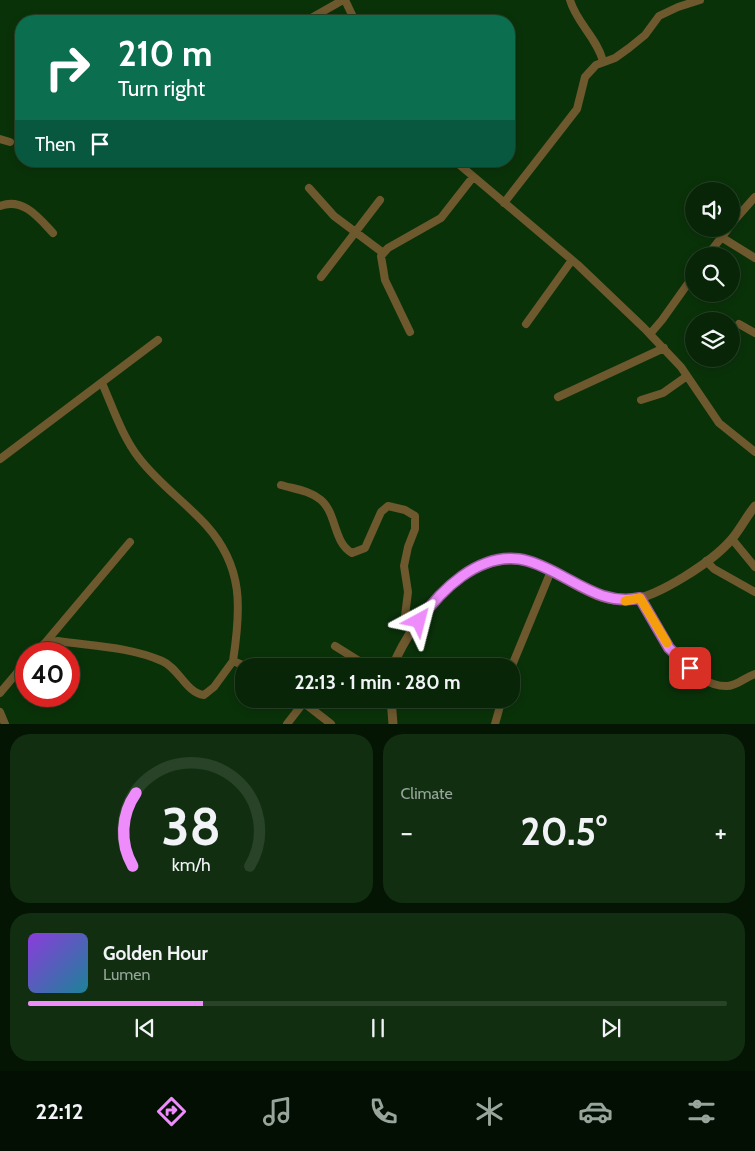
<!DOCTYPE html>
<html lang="en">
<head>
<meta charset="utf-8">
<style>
  :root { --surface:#082607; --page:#112e11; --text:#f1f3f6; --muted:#98a59b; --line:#294328; --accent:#ed8cfa }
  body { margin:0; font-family:Cabin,sans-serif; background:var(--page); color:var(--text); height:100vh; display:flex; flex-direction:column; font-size:19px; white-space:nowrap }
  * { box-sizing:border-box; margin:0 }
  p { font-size:16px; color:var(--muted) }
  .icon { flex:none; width:28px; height:28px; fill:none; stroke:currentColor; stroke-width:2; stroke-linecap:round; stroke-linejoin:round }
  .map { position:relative; height:724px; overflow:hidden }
  .side { display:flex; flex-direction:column; gap:10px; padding:10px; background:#041504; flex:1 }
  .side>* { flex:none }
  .guide { position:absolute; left:15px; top:15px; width:500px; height:152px; border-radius:20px; box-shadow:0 2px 8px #0003,0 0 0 1px var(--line); background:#0b6e4f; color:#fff; overflow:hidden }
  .tools { position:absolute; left:685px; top:182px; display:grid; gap:10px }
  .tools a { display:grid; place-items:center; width:55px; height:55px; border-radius:50%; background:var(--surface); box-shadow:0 2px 8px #0003,0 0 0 1px var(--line); font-size:25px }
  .speed { position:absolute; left:15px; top:642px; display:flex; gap:10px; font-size:25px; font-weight:700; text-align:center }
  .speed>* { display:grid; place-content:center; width:65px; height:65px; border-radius:50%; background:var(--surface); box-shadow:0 2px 8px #0003,0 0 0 1px var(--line); line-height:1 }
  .speed .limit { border:8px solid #d22; background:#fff; color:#111 }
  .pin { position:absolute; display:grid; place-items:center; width:42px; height:42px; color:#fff; margin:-21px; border-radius:10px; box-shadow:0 2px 8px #0006 }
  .me { position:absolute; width:55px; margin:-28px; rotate:38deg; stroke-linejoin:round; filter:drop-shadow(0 0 4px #0008) }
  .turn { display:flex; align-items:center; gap:18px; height:105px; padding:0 20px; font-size:22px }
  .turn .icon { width:65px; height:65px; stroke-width:2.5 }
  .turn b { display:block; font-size:35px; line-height:42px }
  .then { display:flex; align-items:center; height:48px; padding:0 20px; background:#0003; gap:10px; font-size:19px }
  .big { font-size:38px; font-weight:700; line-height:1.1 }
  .side .widget { flex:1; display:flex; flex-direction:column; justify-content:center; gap:8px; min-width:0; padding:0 18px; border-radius:20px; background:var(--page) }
  .side .dial { align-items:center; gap:0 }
  .dial svg { height:130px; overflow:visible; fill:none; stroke:var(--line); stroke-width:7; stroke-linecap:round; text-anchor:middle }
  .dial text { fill:var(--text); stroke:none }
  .song { display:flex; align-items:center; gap:15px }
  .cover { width:60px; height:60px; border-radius:8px; background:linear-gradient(135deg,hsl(270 70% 55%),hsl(190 70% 35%)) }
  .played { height:5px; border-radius:2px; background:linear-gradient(90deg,var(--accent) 25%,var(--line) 25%) }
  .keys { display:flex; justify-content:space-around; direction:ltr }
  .heat { display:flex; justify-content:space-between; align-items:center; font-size:28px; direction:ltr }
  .side .tiles { flex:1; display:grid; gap:10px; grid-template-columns:1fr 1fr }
  .widget:last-child { grid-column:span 2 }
  .trip { position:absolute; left:235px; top:658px; width:285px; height:50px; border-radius:20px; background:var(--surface); box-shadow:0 2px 8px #0003,0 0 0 1px var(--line); font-weight:700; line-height:50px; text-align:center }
  .menu { display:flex; height:80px; justify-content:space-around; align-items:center; background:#030f03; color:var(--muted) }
  .menu .icon { width:35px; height:35px }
  .menu .current { color:var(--accent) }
  .menu b { font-size:22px; color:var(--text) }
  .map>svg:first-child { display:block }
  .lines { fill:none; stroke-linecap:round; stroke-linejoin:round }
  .minor { stroke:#6e582e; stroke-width:8 }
  .tertiary { stroke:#6e582e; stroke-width:9 }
  .route-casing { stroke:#9a5ba2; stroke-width:12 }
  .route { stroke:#ed8cfa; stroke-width:9 }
  .slow { stroke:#f59e0b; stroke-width:9 }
</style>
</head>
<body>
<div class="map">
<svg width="755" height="724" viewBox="0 0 755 724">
  <rect width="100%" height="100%" fill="#0a3209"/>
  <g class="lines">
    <path class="minor" d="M 345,0 L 355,21
      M 570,0 C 576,22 597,38 603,61
      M 306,21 L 343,0
      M 0,139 L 10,142
      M 455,161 L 578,265 L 644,328 L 681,367 L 719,423 L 755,452
      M 309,188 L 334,216 L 382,252
      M 504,203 L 577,109 L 585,77 L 596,65 L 615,58 L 629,48 L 645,35 L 659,16 L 678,7 L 700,0
      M 0,206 C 23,197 39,218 53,233
      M 731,224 L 755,197
      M 721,237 L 755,258
      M 707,256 L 728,229
      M 321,277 L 380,200
      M 526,324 L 572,260
      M 739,324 L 755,333
      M 410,332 L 385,280 L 381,256 L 388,248 L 441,218 L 473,177
      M 650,334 L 662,320 L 694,275
      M 102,383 C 113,408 122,436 139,458 C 158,483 185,502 206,525 C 244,567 241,609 233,661
      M 558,397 L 664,348
      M 641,400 L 663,393 L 687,376
      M 0,459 L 158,340
      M 281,485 C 294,489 309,490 321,500 C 337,514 333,542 352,553 L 365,548 L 381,512 L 388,506 L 405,510 L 415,516 L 415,529 L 408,547 L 404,566 L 408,592 L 405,616 L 412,631
      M 732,539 L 755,567
      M 706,561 L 714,569 L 755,592
      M 640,598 C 656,627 688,687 727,686 C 737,686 745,677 755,674
      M 45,643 L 130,542
      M 335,646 L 367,666
      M 33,654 L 45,643 L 58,641 C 92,646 131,647 162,661 C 179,668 186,693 204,695 L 214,687 L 233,661 L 245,666
      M 511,668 L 551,571
      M 0,693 L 26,662
      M 299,699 L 331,724
      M 0,712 L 5,724
      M 287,724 L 304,702
      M 495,724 L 502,699"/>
    <path class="tertiary" d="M 393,666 C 413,616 475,539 537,565 C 567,577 596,605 631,600 C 659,596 712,562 731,540 C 740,530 746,517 755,506
      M 391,699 L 393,724"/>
  </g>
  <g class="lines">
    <g class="route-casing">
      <path id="route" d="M 419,621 C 441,590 477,554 519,559 C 533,561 549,569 562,576 C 588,590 609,604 640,598 L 669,648 L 690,668"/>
    </g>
    <use href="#route" class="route"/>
    <path class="slow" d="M 625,601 L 640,598 L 667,643"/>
  </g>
</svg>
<div class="tools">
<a><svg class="icon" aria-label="sound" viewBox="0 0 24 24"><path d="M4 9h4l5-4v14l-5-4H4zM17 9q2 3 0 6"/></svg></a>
<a><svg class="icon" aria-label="search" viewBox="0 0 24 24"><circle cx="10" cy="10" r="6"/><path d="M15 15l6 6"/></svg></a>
<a><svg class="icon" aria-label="layers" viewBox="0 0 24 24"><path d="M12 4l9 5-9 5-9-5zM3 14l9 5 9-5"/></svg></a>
</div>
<div class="speed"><div class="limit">40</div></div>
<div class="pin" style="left:690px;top:668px;background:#d93025"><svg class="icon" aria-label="arrive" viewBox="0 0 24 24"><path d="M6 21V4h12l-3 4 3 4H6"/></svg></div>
<svg class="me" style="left:419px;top:621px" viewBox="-20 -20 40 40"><path d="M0-17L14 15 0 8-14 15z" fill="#ed8cfa" stroke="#fff" stroke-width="4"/></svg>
<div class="trip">22:13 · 1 min · 280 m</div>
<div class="guide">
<div class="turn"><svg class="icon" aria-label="right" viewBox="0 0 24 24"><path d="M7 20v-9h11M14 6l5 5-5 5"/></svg><div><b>210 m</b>Turn right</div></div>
<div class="then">Then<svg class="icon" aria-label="arrive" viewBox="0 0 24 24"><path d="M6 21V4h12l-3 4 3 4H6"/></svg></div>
</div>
</div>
<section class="side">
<div class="tiles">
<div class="widget dial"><svg viewBox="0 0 100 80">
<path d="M14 69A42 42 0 1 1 86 69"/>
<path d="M14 69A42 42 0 0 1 16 24" stroke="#ed8cfa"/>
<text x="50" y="56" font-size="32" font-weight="700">38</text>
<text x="50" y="72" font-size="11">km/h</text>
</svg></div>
<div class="widget"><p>Climate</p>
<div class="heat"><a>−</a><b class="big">20.5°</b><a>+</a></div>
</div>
<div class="widget">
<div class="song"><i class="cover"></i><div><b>Golden Hour</b><p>Lumen</p></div></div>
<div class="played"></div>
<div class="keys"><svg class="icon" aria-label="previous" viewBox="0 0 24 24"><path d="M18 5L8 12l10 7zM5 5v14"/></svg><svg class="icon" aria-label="pause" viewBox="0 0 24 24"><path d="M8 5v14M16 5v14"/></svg><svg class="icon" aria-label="next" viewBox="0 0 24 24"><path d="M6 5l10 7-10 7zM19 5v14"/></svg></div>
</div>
</div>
</section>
<nav class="menu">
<b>22:12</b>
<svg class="icon current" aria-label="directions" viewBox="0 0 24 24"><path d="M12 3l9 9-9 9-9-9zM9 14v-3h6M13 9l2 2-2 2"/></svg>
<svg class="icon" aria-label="music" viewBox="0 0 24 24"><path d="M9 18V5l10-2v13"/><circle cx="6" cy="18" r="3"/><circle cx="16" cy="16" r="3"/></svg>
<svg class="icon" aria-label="phone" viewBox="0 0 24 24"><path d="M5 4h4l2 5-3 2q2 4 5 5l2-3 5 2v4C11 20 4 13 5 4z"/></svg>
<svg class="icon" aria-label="climate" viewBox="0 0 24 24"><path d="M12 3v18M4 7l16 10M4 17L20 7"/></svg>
<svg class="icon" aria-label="car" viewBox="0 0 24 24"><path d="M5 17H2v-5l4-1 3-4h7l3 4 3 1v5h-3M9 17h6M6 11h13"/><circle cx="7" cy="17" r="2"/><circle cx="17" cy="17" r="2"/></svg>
<svg class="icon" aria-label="filters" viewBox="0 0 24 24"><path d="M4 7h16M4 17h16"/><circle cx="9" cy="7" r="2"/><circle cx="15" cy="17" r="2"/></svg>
</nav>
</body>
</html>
